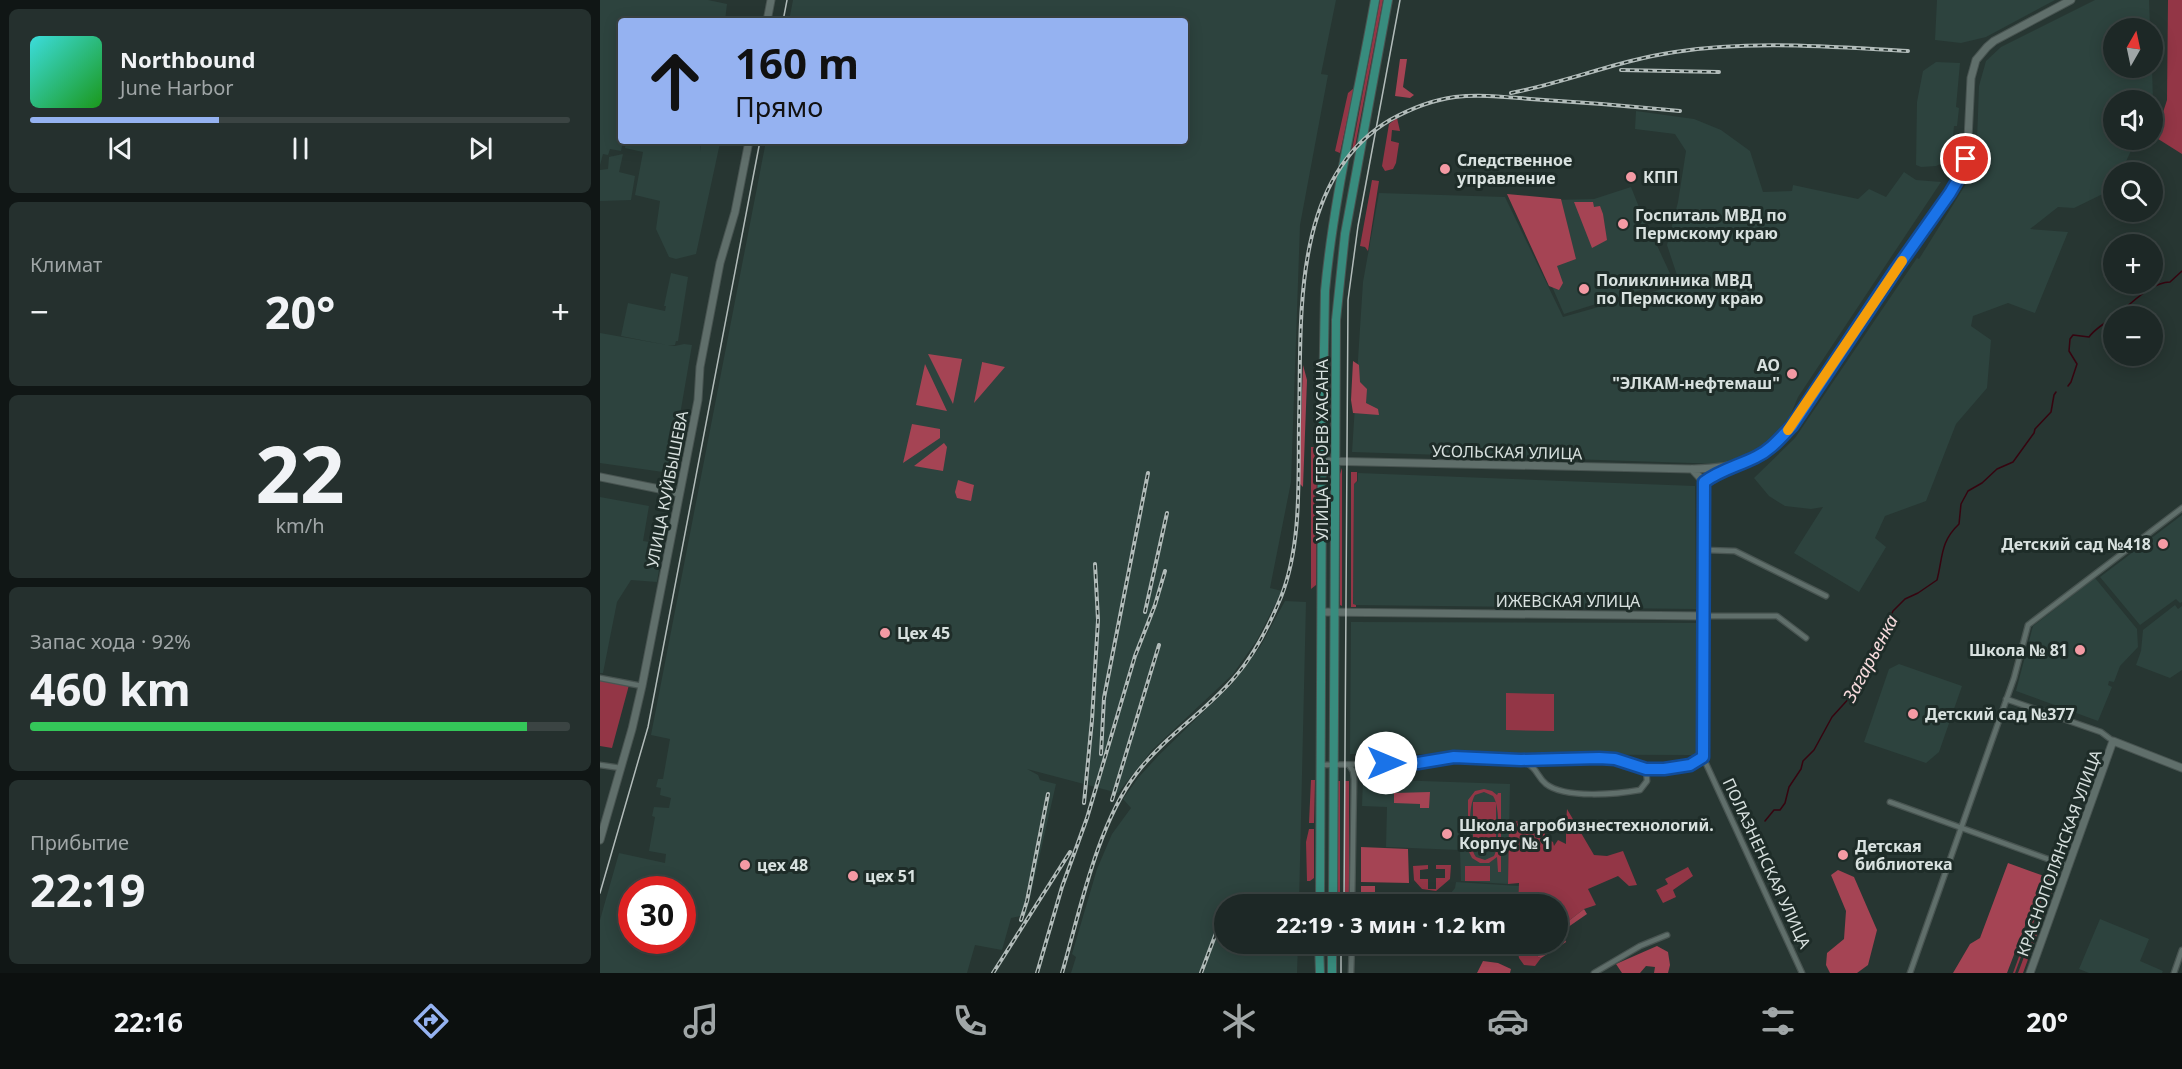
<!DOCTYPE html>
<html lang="ru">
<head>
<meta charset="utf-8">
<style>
  :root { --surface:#1d2826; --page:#25302e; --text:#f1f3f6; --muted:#a0a6a7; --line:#3b4443; --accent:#95b2f1 }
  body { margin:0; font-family:"Noto Sans",sans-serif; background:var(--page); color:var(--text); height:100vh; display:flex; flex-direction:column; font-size:22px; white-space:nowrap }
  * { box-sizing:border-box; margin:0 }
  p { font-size:20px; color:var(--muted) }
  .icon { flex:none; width:33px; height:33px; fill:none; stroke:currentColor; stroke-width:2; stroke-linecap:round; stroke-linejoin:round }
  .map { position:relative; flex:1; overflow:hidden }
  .panel { display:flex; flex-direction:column; gap:9px; padding:9px; background:#101615; width:600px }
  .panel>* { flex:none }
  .hud { position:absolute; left:18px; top:18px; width:570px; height:126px; border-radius:6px; box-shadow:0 3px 15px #0003,0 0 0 2px var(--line); background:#95b2f1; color:#111; overflow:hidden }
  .needle { width:39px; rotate:9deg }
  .controls { position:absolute; left:1503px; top:18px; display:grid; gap:12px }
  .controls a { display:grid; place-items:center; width:60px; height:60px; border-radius:50%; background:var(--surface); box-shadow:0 3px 15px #0003,0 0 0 2px var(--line); font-size:30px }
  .speed { position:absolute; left:18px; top:876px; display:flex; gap:12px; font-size:30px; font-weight:700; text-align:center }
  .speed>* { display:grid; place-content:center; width:78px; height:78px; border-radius:50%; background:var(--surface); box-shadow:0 3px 15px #0003,0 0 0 2px var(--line); line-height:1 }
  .speed .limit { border:9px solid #d22; background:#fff; color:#111 }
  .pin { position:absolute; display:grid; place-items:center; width:51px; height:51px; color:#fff; margin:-26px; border:3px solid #fff; border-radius:50%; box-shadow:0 2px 6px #0007 }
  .me { position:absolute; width:66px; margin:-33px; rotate:90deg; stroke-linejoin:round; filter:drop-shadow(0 0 4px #0008) }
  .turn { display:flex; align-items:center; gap:21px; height:126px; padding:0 18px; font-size:27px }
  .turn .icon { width:78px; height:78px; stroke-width:2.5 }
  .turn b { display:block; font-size:42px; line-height:51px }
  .big { font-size:45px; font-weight:700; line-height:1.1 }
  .panel .widget { flex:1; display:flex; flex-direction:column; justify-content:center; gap:9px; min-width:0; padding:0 21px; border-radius:9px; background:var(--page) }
  .panel .dial { align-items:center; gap:0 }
  .dial b { font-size:78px; line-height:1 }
  .song { display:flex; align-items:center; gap:18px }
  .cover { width:72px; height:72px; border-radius:9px; background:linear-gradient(135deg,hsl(180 70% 55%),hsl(120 70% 35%)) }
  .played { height:6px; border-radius:3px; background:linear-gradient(90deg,var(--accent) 35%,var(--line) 35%) }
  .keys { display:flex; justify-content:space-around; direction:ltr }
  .heat { display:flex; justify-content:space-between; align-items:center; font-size:33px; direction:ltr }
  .charge { height:9px; border-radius:4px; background:linear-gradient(90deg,#34c759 92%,var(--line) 0) }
  .trip { position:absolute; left:614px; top:894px; width:354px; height:60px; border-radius:30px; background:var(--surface); box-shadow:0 3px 15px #0003,0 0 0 2px var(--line); font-weight:700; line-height:60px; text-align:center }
  .menu { display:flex; height:96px; justify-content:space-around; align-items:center; background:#0c100f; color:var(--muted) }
  .menu .icon { width:42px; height:42px }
  .menu .current { color:var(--accent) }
  .menu b { font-size:27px; color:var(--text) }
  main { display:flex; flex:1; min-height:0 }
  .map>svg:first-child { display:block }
  .built { fill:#2d433e; fill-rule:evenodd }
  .green { fill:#933646; fill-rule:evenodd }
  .forest { fill:#a54454 }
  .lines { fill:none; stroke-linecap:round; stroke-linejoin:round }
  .stream { stroke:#360510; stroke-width:1.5 }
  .street-casing { stroke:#485451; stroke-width:7 }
  .secondary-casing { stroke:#485451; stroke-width:9 }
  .primary-casing { stroke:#485451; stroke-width:10 }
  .street { stroke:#606f6b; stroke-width:4.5 }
  .secondary { stroke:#606f6b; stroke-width:7 }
  .primary { stroke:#388c7e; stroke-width:8 }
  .tram { stroke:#b2bcba; stroke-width:1.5 }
  .rail-casing { stroke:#b2bcba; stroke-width:4 }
  .rail { stroke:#1e2c28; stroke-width:1.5; stroke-dasharray:4.5; stroke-linecap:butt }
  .route-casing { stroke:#114b97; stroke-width:15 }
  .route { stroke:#1a73e8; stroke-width:10 }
  .slow { stroke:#f59e0b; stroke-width:10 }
  .poi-dot { fill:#f49aa4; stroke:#1e2c28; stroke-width:2 }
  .labels { text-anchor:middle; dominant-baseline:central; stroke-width:6; stroke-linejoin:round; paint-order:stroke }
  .poi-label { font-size:16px; font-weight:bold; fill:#d8e1df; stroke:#1e2c28; text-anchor:start }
  .street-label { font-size:16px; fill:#d8e1df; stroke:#1e2c28 }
  .water-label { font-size:18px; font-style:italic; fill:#f8dcde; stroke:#1e2c28 }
</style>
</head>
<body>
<main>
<section class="panel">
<div class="widget">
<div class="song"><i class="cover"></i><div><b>Northbound</b><p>June Harbor</p></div></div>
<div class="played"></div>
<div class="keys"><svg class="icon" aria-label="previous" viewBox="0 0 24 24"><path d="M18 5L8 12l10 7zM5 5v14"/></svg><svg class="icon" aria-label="pause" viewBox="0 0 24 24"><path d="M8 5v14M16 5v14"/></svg><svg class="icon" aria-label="next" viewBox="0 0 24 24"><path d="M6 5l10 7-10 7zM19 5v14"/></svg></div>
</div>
<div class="widget"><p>Климат</p>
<div class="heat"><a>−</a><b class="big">20°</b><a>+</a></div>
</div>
<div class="widget dial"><b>22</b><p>km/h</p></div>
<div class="widget"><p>Запас хода · 92%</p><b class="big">460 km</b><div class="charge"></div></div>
<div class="widget"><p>Прибытие</p><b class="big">22:19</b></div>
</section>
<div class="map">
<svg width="1582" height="973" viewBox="0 0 1582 973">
  <rect width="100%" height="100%" fill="#273632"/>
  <path class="built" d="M 0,0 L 108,0 L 127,4 L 125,21 L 21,21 L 21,141 L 23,141 L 21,151 L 10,149 L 8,155 L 3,154 L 0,165 Z
    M 193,0 L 736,0 L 721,74 L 728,75 L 700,225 L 691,482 L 670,588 L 682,591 L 657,640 L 633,674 L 552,750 L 518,793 L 427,769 L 438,775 L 440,780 L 456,784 L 426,915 L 411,918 L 402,950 L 375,945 L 367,973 L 0,973 L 0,920 L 19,853 L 65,863 L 66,854 L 49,851 L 55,817 L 52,816 L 54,807 L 69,808 L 71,798 L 60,795 L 61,788 L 56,787 L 58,779 L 63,779 L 70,739 L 51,735 L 166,141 L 585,141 L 585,21 L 189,21 ZM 32,890 L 82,890 L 82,940 L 32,940 Z
    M 1337,0 L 1455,0 L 1386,37 L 1361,43 L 1335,40 Z
    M 1495,0 L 1549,0 L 1550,28 L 1514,28 L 1514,68 L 1552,68 L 1553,101 L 1553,104 L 1552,100 L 1514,100 L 1514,140 L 1536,140 L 1521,172 L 1514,172 L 1513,189 L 1474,208 L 1458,207 L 1430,229 L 1468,232 L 1435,313 L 1408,303 L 1373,316 L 1371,326 L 1391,340 L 1387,388 L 1356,424 L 1326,501 L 1285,516 L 1275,538 L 1286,547 L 1259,592 L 1194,553 L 1223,507 L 1211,509 L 1185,506 L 1169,496 L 1154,478 L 1195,438 L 1317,258 L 1319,259 L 1376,168 L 1379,86 L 1386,61 L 1401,47 Z
    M 1336,62 L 1360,63 L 1356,107 L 1359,108 L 1357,126 L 1354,126 L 1351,159 L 1336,166 L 1321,167 L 1316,165 L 1317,102 L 1323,71 Z
    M 1036,111 L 1094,119 L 1121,130 L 1150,151 L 1163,192 L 1192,191 L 1193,185 L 1258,199 L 1269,189 L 1286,197 L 1304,172 L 1316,180 L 1341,182 L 1198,397 L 1188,421 L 1178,437 L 1163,447 L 1122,464 L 752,452 L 763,282 L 779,193 L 905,197 L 963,317 L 1080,284 L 1067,245 L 1078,202 L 1086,151 L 1075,134 L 1035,129 Z
    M 26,141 L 101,141 L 100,152 L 102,141 L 120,143 L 96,254 L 76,259 L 69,257 L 56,229 L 60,201 L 35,195 L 43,152 L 25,148 Z
    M 23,154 L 19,172 L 35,176 L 31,200 L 0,201 L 0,170 L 8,169 L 9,157 Z
    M 1031,187 L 1052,240 L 1054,239 L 1073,280 L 964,314 L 941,261 L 953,200 L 994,199 Z
    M 71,273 L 88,277 L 78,341 L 76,341 L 75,345 L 68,345 L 75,346 L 84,344 L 92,345 L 70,473 L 0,463 L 0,333 L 67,345 L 21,336 L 28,303 L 65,311 L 66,306 L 64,306 Z
    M 758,473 L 1095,486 L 1096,609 L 753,605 L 754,484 L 758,481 Z
    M 0,497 L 49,506 L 43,541 L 63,544 L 57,582 L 31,580 L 17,602 L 3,673 L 0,673 Z
    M 1582,515 L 1582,602 L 1580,603 L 1576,599 L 1540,625 L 1500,577 Z
    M 1495,578 L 1537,629 L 1538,647 L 1520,666 L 1514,682 L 1509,681 L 1508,685 L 1512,687 L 1498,721 L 1416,691 L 1433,626 Z
    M 685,601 L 706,602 L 699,904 L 624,904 L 624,944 L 698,944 L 697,973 L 471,973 L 476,957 L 472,954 L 497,869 L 512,834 L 531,808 L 523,799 L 538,778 L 559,755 L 633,683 L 660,647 Z
    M 1575,605 L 1578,609 L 1582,606 L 1582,670 L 1570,678 L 1536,665 L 1541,651 L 1543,630 Z
    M 751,622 L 1096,623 L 1096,755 L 750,754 Z
    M 1299,664 L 1362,686 L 1339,752 L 1326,763 L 1264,742 L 1289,669 Z
    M 763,779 L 910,784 L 908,884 L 861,881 L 860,850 L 786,847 L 787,807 L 762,806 Z
    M 856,882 L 919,886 L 918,904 L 849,904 L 851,893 L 855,888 Z
    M 1500,919 L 1549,939 L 1540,961 L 1563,971 L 1562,973 L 1489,973 L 1479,969 Z"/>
  <path class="green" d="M 780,0 L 783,0 L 755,147 L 752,150 Z
    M 1568,0 L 1582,0 L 1582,154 L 1555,137 L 1567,100 Z
    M 754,88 L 740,153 L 735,151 L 748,93 Z
    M 797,118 L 800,131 L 792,130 L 791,141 L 799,143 L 796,163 L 793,169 L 785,171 L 782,166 L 789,124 Z
    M 772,180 L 779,181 L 768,251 L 765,247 L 760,246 Z
    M 711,447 L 717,447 L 716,585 L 711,589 Z
    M 742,468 L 742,606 L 740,605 L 740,474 Z
    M 751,472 L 757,472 L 757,481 L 754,484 L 753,604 L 756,605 L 756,607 L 751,607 Z
    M 0,680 L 29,685 L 12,748 L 0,746 Z
    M 906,693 L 954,694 L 954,731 L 906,730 Z
    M 711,780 L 715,780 L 714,823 L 709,823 Z
    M 738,781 L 740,781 L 740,904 L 738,904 Z
    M 745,781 L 749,781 L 749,904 L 745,904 Z
    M 884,789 L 892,791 L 897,795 L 898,793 L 901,793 L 901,872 L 898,872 L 897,857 L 889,863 L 880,863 L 872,858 L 868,850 L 868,800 L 875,791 ZM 884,792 L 893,796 C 900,805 900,846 894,856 L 885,860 L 876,857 C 868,847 868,805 875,795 Z
    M 873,802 L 896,802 L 896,842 L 873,842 Z
    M 967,809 L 994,855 L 1007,856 L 1023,851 L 1037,885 L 1029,886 L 1018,876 L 988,889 L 996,905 L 984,909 L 957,930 L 957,904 L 918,904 L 919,883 L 908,884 L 909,822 L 933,820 L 966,824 ZM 966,824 L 966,844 L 958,840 L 954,846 L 953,842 L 945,838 L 945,827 Z
    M 709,829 L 714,829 L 714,878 L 710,881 L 707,881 L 706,842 Z
    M 828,865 L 828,869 L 820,870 L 820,879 L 828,879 L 828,889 L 836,889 L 836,878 L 845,878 L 845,869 L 836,869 L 836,865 L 851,865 L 850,879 L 836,891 L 822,889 L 814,880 L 813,866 Z
    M 865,866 L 890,866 L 890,881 L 865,881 Z
    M 1088,867 L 1093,876 L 1073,890 L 1076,897 L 1063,903 L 1056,890 L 1068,884 L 1065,879 Z
    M 1449,874 L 1451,875 L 1415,973 L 1413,973 Z
    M 1454,876 L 1458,877 L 1423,973 L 1418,973 Z
    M 919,944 L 944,944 L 937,952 L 938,957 L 941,958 L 935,966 L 924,965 L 919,958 L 917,946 Z"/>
  <path class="forest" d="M 800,59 L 807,59 L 803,87 L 814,95 L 810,98 L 795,96 Z
    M 907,194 L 961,199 L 976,259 L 957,266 L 963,283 L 959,290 L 949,286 Z
    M 974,202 L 993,202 L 994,207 L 1000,206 L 1003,214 L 1007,240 L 992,248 Z
    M 328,354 L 362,359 L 353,404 Z
    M 753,361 L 759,365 L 760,382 L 767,389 L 766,403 L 778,409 L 779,415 L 753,413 L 751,400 Z
    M 382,362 L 405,367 L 374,403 L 382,363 Z
    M 325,364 L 347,411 L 316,405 Z
    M 703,365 L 707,380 L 703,487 L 699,483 Z
    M 312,424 L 340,429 L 340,438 L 303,463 Z
    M 344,443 L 347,447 L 343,471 L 314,466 Z
    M 358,480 L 374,485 L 371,501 L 357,498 L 355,492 Z
    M 830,792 L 829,808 L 820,808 L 820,804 L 794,803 L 794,793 Z
    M 761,847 L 808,849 L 809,883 L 761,882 Z
    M 1408,863 L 1444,876 L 1407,973 L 1353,973 L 1370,944 L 1380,938 Z
    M 1238,870 L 1254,877 L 1277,930 L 1268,965 L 1257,973 L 1230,973 L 1226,965 L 1227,953 L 1244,939 L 1246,911 L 1231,875 Z
    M 761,886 L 775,886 L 775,903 L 761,903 Z
    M 984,909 L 987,914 L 961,932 L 966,942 L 941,958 L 938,957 L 937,952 L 944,944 L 957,944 L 957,930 Z
    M 1057,946 L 1068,952 L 1070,965 L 1068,973 L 1054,973 L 1055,967 L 1046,966 L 1040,973 L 1022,973 L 1016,964 Z
    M 883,961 L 898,963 L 911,969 L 910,973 L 877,973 Z"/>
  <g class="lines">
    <path class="stream" d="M 1514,316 C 1532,305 1548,283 1570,282 L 1582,271
      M 1468,386 L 1471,382 L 1477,364 L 1469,351 L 1470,339 L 1473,335 L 1489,337 C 1494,330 1506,322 1514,317
      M 1165,821 L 1174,810 L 1180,810 L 1185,803 L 1189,787 L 1201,769 L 1203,761 L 1214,750 L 1232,717 L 1252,695 L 1261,678 L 1272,649 L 1282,636 L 1293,611 L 1305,599 L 1318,593 L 1337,580 C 1343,557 1340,542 1359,524 L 1361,504 L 1368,491 L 1382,483 L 1397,469 L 1413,462 L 1434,433 L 1435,429 L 1451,412 L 1454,395 L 1456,392"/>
    <g class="street-casing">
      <path id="street" d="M 1105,550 L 1135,551 L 1226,596
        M 0,678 L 42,686
        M 1406,699 L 1501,732 L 1513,741
        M 923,761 C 939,769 936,776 946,784 C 965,799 1018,794 1040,790 L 1047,781 L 1046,769
        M 0,765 L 21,768
        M 721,765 L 818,763 L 854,757 L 921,760 L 999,758 L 1015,759 L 1046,769 L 1064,769 L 1090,765 L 1103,757
        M 749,765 L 753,771 L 754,779 L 752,904
        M 1290,802 L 1467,866
        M 751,973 L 752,944
        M 994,973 L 1040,946 L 1067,935
        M 1202,973 L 1103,757 L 1104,616 L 1177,616 L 1206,638
        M 1310,973 L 1414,678 L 1428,625 L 1582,508
        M 1574,973 L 1582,950"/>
    </g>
    <g class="secondary-casing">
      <path id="secondary" d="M 167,21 L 171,0
        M 722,461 L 1092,469 C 1142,468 1157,461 1192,426 L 1357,183 L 1367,159 L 1371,78 L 1376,60 L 1387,47 L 1394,41 L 1471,0
        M 0,477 L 79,493
        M 1104,482 L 1122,471
        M 722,612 L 1104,616 L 1105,489 L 1104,482 L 1092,469
        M 0,840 L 32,729 L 42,686 L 98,400 L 100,367 L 120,263 L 135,212 L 149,141
        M 1430,973 L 1513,741 L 1582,768"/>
    </g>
    <g class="primary-casing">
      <path id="primary" d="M 720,904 L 722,461 L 725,291 C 734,194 758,97 775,0
        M 733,904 L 736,320 L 745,234 L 788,0
        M 719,944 L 720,973
        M 732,973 L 732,944"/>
    </g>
    <use href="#street" class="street"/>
    <use href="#secondary" class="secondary"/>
    <use href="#primary" class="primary"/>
    <path class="tram" d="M 183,21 L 187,0
      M 0,893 L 48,727 L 160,141
      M 744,904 L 748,300 L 758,226 L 800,0
      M 741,973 L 741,944"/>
    <g class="rail-casing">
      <path id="rail" d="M 1021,70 L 1119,72
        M 911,93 C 967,82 1020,60 1075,52 C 1152,40 1231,47 1308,51
        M 545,612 L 567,513
        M 501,754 L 504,698 L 548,473
        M 512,800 L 559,645
        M 484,803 L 492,720 L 498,620 L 495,564
        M 421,920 L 427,901 L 448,794
        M 393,973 L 470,852
        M 437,973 L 462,887 L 487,818 L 535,656 L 555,605 L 565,571
        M 462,973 C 480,911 497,825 536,774 C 564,737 604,713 634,678 C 655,654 669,626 681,597 C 702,544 698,480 699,423 C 702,321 689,180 790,120 C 810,109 832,100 855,97 C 880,94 905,97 930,99 C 980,102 1030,106 1080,111
        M 601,973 L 624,912"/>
    </g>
    <use href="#rail" class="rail"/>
  </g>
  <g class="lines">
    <g class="route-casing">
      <path id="route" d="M 786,763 L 818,763 L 854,757 L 921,760 L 999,758 L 1015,759 L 1046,769 L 1064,769 L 1090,765 L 1103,757 L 1104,482 C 1120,470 1138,466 1156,457 C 1171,450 1181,437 1192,426 L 1297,268 L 1350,193 L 1363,171 L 1366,159"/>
    </g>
    <use href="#route" class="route"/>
    <path class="slow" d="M 1188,430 L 1302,261"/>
  </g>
  <g class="poi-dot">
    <circle cx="845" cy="169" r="6"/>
    <circle cx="1031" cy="177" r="6"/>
    <circle cx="1023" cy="224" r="6"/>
    <circle cx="984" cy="289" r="6"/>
    <circle cx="1192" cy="374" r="6"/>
    <circle cx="1563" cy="544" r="6"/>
    <circle cx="285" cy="633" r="6"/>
    <circle cx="1480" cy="650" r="6"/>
    <circle cx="1313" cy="714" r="6"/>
    <circle cx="847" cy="834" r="6"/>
    <circle cx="1243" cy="855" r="6"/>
    <circle cx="145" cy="865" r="6"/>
    <circle cx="253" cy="876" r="6"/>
  </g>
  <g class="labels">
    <g class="poi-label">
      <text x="857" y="160">Следственное<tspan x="857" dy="18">управление</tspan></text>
      <text x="1043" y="177">КПП</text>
      <text x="1035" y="215">Госпиталь МВД по<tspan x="1035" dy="18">Пермскому краю</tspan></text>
      <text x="996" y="280">Поликлиника МВД<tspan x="996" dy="18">по Пермскому краю</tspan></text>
      <text x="1180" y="365" text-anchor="end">АО<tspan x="1180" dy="18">"ЭЛКАМ-нефтемаш"</tspan></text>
      <text x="1551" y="544" text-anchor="end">Детский сад №418</text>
      <text x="297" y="633">Цех 45</text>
      <text x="1468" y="650" text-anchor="end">Школа № 81</text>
      <text x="1325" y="714">Детский сад №377</text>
      <text x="859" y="825">Школа агробизнестехнологий.<tspan x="859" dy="18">Корпус № 1</tspan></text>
      <text x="1255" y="846">Детская<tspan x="1255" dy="18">библиотека</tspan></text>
      <text x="157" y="865">цех 48</text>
      <text x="265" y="876">цех 51</text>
    </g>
    <g class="street-label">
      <text transform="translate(722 450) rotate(-90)">УЛИЦА ГЕРОЕВ ХАСАНА</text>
      <text transform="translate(907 452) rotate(1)">УСОЛЬСКАЯ УЛИЦА</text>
      <text transform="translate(67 489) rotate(-79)">УЛИЦА КУЙБЫШЕВА</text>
      <text x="968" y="601">ИЖЕВСКАЯ УЛИЦА</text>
      <text transform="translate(1459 853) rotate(-70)">КРАСНОПОЛЯНСКАЯ УЛИЦА</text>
      <text transform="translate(1167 863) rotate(65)">ПОЛАЗНЕНСКАЯ УЛИЦА</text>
    </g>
    <g class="water-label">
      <text transform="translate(1270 658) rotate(-62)">Загарьенка</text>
    </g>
  </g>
</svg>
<div class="controls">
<a><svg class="needle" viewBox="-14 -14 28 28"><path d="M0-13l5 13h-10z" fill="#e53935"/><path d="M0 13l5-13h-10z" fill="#a0a6a7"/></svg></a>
<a><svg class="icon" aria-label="sound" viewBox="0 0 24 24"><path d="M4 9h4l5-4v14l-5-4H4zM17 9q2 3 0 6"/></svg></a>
<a><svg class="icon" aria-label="search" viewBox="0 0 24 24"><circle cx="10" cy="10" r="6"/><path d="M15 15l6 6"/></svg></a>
<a>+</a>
<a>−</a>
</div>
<div class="speed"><div class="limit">30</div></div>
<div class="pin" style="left:1366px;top:159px;background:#d93025"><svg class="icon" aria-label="arrive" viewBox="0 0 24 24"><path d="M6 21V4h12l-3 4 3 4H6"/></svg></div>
<svg class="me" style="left:786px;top:763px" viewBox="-20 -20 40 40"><circle r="19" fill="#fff"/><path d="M0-13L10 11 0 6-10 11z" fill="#1a73e8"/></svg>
<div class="trip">22:19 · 3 мин · 1.2 km</div>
<div class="hud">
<div class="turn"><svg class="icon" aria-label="ahead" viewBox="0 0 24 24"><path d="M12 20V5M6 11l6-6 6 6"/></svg><div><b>160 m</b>Прямо</div></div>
</div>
</div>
</main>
<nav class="menu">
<b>22:16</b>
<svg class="icon current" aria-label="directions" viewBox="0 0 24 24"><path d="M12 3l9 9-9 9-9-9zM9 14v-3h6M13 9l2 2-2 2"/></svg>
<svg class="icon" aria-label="music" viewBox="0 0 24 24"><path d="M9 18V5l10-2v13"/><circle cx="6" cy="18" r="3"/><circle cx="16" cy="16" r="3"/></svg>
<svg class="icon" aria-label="phone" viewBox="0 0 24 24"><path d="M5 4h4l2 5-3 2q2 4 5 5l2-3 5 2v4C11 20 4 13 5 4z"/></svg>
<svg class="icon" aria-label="climate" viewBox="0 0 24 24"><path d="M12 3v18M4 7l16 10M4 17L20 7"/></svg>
<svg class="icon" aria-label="car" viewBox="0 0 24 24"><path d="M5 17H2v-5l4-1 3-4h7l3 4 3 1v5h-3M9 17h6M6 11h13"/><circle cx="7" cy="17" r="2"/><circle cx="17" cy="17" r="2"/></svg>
<svg class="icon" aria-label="filters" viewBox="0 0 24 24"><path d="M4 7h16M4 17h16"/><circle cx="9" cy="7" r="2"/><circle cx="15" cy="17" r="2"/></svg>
<b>20°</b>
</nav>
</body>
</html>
